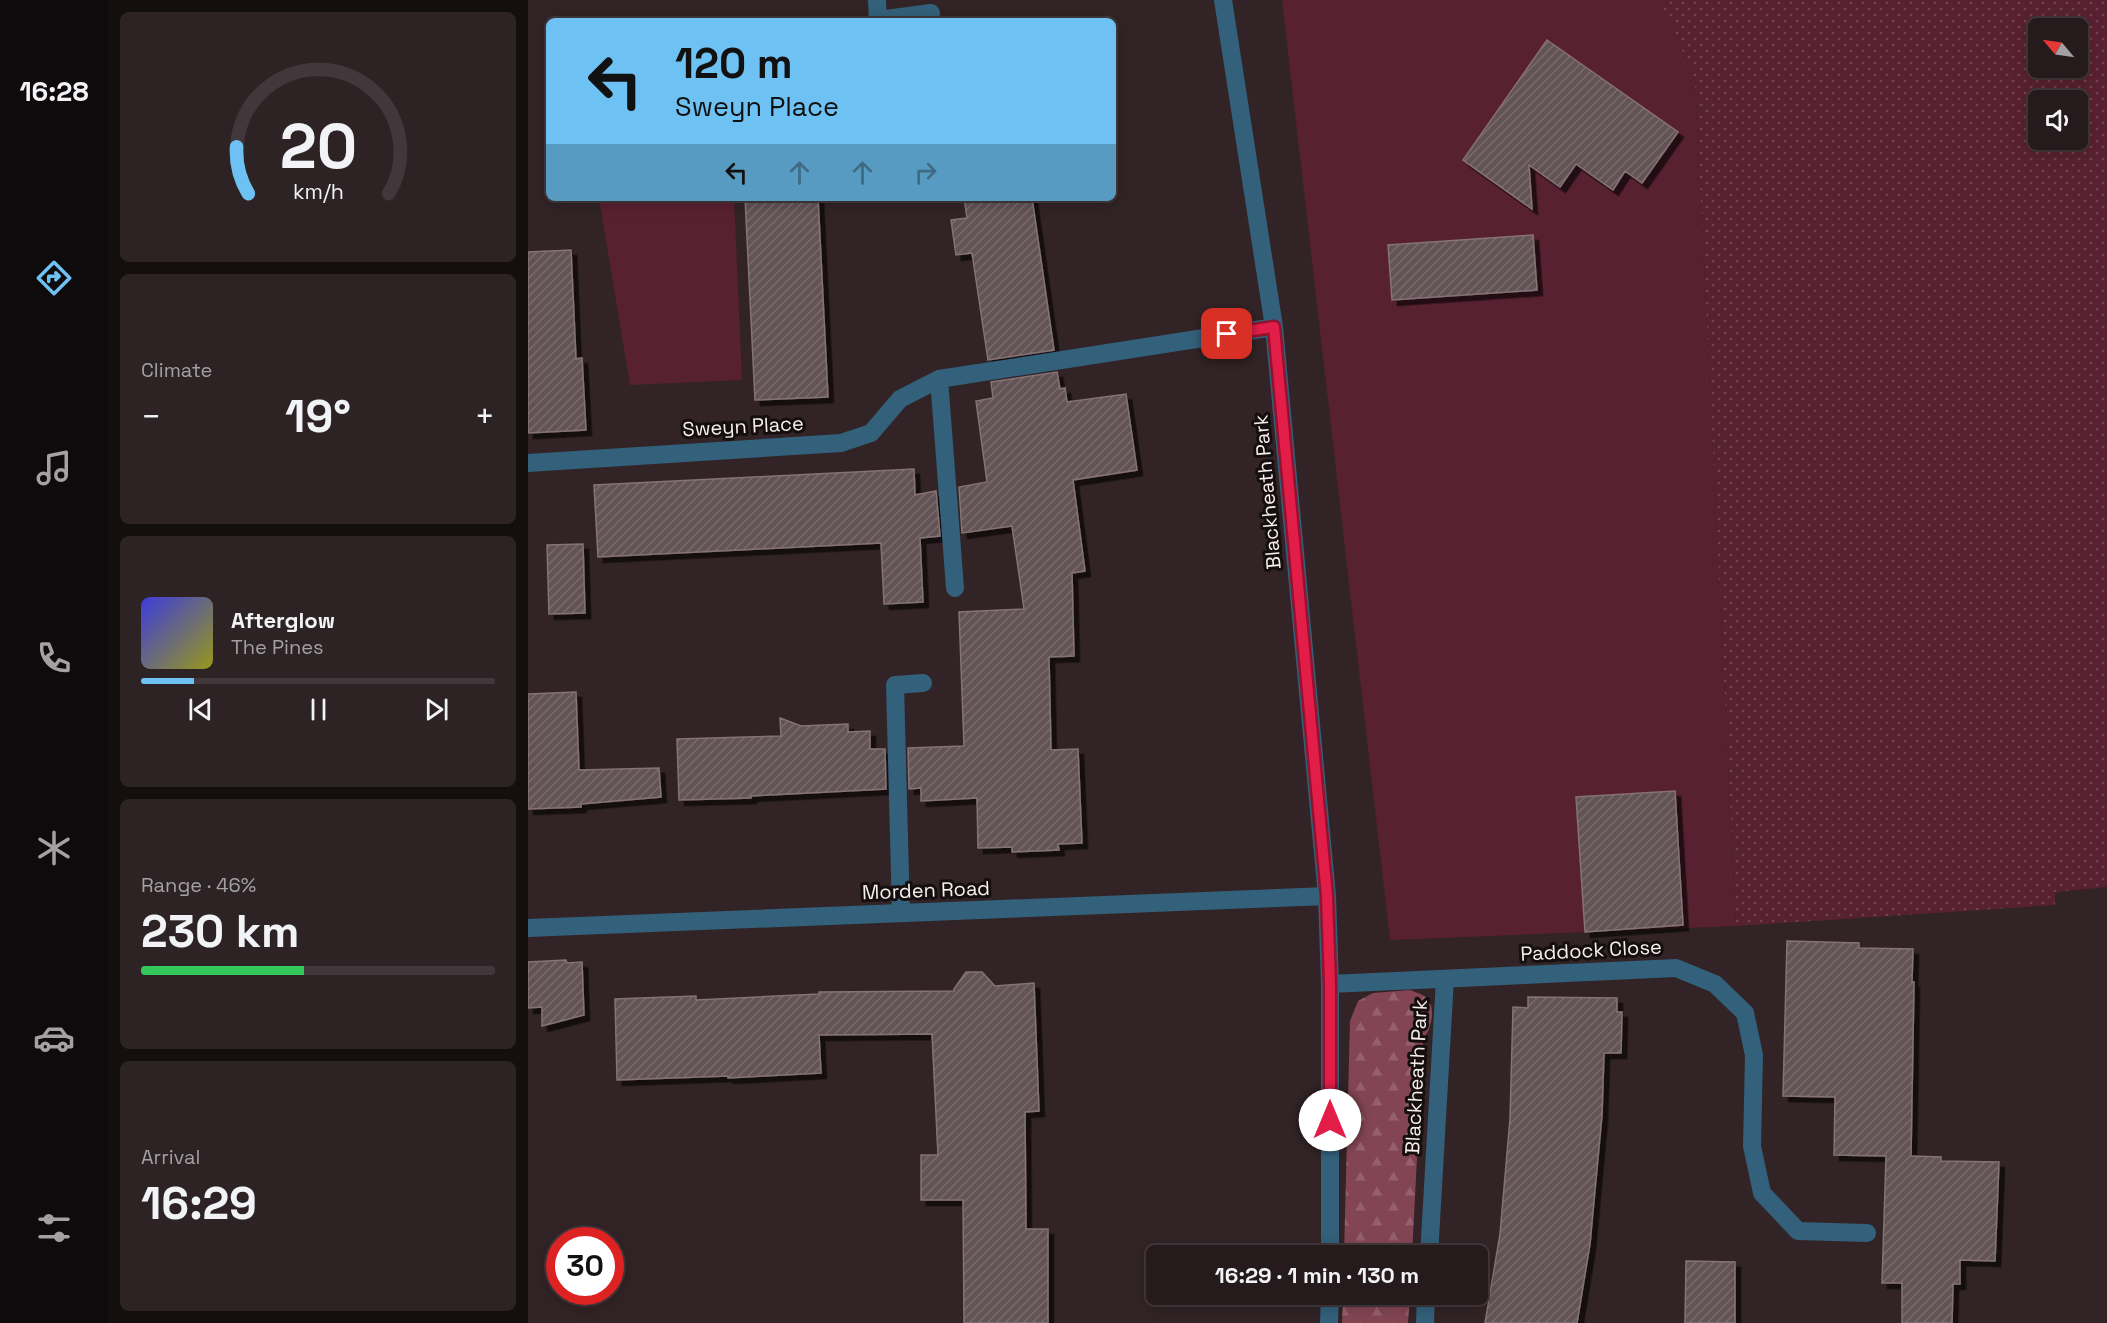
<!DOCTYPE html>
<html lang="en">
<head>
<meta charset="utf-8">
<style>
  :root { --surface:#251a1c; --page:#2d2325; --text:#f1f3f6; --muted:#a3a1a3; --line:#42383b; --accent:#6ec2f3 }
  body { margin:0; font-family:"Space Grotesk",sans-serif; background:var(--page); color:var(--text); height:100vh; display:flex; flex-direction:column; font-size:22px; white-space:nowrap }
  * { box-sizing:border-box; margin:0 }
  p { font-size:20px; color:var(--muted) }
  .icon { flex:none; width:33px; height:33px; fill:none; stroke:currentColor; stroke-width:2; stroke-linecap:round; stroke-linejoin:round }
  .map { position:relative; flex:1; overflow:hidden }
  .drawer { display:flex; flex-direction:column; gap:12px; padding:12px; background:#140e0f; width:420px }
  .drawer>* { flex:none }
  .hud { position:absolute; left:18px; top:18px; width:570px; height:183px; border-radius:9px; box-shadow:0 3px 15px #0003,0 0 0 2px var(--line); background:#6ec2f3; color:#111; overflow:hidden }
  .needle { width:39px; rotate:299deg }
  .tools { position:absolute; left:1500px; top:18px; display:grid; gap:12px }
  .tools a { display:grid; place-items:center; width:60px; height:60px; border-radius:9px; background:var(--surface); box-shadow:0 3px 15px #0003,0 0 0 2px var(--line); font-size:30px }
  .speed { position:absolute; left:18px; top:1227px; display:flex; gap:12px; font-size:30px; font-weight:700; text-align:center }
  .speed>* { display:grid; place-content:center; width:78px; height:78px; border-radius:50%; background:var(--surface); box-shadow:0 3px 15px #0003,0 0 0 2px var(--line); line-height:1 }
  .speed .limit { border:9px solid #d22; background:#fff; color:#111 }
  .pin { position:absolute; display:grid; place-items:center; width:51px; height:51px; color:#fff; margin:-26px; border-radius:12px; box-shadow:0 3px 9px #0006 }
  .me { position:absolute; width:66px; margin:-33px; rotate:0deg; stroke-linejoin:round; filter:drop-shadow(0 0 4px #0008) }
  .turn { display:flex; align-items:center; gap:21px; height:126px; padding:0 30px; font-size:27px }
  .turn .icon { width:78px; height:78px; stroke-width:2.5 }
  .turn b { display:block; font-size:42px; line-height:51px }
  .lanes { display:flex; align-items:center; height:57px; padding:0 30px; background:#0003; justify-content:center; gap:30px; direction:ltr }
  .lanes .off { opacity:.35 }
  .big { font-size:45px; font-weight:700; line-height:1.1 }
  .drawer .widget { flex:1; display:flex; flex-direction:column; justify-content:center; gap:9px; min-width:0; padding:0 21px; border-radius:9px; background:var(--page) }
  .drawer .dial { align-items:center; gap:0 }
  .dial svg { height:156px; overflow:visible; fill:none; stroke:var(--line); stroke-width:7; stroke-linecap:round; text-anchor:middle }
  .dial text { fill:var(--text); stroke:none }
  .song { display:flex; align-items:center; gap:18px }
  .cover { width:72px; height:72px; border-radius:9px; background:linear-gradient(135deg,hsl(240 70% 55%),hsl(60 70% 35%)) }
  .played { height:6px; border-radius:3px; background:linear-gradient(90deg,var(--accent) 15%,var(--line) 15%) }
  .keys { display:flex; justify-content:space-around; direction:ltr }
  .heat { display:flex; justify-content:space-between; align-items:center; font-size:33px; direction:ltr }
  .charge { height:9px; border-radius:4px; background:linear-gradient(90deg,#34c759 46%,var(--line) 0) }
  .trip { position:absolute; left:618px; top:1245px; width:342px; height:60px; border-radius:9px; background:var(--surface); box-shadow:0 3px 15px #0003,0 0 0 2px var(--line); font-weight:700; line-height:60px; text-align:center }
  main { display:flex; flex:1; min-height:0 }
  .dock { display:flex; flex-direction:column; width:108px; justify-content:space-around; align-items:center; background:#0f0a0b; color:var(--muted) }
  .dock .icon { width:42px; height:42px }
  .dock .active { color:var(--accent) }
  .dock b { font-size:27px; color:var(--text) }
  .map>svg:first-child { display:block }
  .grass { fill:#582131 }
  .forest { fill:url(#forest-firs) }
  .park { fill:url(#park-dots); fill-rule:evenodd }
  .building { fill:url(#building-hatch); stroke:#857376; stroke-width:1.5; filter:url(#shadow) }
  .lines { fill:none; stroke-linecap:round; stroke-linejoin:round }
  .service { stroke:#33607a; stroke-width:18 }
  .minor { stroke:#33607a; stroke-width:18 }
  .route-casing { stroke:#92132f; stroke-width:15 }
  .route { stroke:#e11d48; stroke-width:10 }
  .labels { text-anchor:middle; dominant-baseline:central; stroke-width:6; stroke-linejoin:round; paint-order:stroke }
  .street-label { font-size:20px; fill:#f8eef0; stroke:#150e0f }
</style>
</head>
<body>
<main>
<nav class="dock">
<b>16:28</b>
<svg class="icon active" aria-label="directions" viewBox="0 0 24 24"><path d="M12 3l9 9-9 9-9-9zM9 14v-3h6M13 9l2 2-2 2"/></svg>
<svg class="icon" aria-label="music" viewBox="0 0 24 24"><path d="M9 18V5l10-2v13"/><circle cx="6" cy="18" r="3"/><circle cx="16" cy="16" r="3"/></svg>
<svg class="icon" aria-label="phone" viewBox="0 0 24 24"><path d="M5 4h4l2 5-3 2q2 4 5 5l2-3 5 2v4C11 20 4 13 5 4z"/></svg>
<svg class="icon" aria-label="climate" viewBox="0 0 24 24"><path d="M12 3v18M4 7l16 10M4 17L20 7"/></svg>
<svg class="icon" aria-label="car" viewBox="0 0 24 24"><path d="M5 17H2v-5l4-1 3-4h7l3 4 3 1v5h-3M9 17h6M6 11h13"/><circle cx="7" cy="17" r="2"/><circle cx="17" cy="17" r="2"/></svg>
<svg class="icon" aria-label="filters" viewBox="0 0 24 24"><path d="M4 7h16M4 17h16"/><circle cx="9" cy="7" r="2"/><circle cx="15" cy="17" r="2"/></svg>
</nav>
<section class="drawer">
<div class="widget dial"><svg viewBox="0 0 100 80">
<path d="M14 69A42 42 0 1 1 86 69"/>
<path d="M14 69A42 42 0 0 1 8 45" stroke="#6ec2f3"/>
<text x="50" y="56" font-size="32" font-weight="700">20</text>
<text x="50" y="72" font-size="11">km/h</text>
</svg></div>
<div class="widget"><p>Climate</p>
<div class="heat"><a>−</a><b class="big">19°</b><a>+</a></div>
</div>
<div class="widget">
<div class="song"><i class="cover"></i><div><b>Afterglow</b><p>The Pines</p></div></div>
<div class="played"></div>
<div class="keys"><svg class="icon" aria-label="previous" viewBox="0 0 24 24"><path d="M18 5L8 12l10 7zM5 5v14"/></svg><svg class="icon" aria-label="pause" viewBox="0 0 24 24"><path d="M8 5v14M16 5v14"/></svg><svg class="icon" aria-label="next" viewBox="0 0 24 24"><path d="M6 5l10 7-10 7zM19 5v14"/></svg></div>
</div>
<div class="widget"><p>Range · 46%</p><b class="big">230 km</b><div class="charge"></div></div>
<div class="widget"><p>Arrival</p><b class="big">16:29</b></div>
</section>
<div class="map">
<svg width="1579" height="1323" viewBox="0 0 1579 1323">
  <defs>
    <pattern id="forest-firs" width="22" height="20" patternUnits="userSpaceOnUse" patternTransform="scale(1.5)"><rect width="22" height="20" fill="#834554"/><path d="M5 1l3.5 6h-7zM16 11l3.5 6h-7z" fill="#95606d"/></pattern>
    <pattern id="park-dots" width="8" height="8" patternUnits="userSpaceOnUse" patternTransform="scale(1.5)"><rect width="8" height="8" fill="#582131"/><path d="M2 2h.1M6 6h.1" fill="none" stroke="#71424f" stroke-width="1.8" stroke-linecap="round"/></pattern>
    <pattern id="building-hatch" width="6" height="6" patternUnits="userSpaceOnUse" patternTransform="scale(1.5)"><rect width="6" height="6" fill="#625255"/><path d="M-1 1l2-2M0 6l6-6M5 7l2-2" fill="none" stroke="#796b6e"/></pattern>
    <filter id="shadow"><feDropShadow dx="5.5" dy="5.5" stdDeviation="0" flood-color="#0009"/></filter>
  </defs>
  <rect width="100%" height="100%" fill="#312326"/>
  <path class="grass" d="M 754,0 L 1132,0 L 1167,80 L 1208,926 L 862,940 Z
    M 71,198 L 206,198 L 214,380 L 102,385 Z"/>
  <path class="forest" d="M 882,990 C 886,992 892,993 896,996 C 911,1007 902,1029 895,1041 L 884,1255 L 816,1255 L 822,1021 L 830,1001 L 845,993 Z
    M 815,1295 L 882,1295 L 880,1323 L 814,1323 Z"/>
  <path class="park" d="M 1132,0 L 1579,0 L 1579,887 L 1527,892 L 1527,905 L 1208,926 L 1167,80 ZM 1510,28 L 1550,28 L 1550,68 L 1510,68 ZM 1510,100 L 1550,100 L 1550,140 L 1510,140 Z"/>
  <path class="building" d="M 1019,40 L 1150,132 L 1114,183 L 1097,171 L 1085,190 L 1048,164 L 1032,187 L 1001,165 L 1004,209 L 935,160 Z
    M 217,198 L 290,198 L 300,397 L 227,400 Z
    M 436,198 L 504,198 L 526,350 L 460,360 L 444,253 L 428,255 L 423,220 L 439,218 Z
    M 1005,235 L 1009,290 L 864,300 L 860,245 Z
    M 43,250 L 48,359 L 54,358 L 58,430 L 0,433 L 0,252 Z
    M 529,372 L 532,389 L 537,388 L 539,402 L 598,394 L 609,470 L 545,480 L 557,571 L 544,573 L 546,656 L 521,657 L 523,750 L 550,749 L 554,843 L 530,844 L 531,850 L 484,852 L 484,847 L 450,848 L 449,798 L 393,801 L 393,788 L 381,789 L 380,748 L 436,746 L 431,612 L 496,609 L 484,526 L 434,533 L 431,487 L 459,482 L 448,401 L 465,398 L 463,382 Z
    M 386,469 L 387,495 L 408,491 L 412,536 L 392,538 L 395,602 L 356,604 L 353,543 L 70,557 L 66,485 Z
    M 55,544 L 57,613 L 21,614 L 19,545 Z
    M 48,692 L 51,770 L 131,768 L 133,797 L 53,804 L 53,807 L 0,809 L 0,694 Z
    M 252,718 L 273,726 L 320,724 L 320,732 L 342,731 L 342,749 L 357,749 L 358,789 L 223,796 L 223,798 L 151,800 L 149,739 L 253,736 Z
    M 1147,791 L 1155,925 L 1057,932 L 1048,797 Z
    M 1259,941 L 1331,943 L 1331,948 L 1385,949 L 1384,982 L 1386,982 L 1383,1156 L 1413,1157 L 1413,1161 L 1471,1162 L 1467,1261 L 1432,1260 L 1432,1284 L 1425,1284 L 1424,1323 L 1374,1323 L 1374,1283 L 1354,1283 L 1358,1156 L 1306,1155 L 1307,1097 L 1255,1096 Z
    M 38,960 L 39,963 L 54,962 L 56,1015 L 14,1026 L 14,1007 L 0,1008 L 0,962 Z
    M 438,972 L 454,972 L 467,986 L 506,983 L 511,1111 L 497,1112 L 498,1229 L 520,1229 L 520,1323 L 436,1323 L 435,1200 L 393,1200 L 393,1155 L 410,1155 L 404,1034 L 291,1035 L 293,1073 L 200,1078 L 200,1076 L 89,1080 L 87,999 L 168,996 L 168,1000 L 291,994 L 291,992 L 426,991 L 426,989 Z
    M 1000,997 L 1089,998 L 1089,1012 L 1094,1012 L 1093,1053 L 1076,1053 L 1074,1115 L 1062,1244 L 1049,1323 L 957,1323 L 972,1234 L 982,1119 L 985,1007 L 1000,1008 Z
    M 1158,1261 L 1207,1262 L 1207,1323 L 1157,1323 Z"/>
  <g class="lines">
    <path class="service" d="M 373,913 L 367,685 L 395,683"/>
    <path class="minor" d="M 349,0 L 350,21
      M 695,0 L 746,327 L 799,896 L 802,984 L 802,1256
      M 350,20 L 403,13
      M 411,379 L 427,588
      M 0,463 L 313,443 L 343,433 L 372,399 L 411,379 L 746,327
      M 0,928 L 799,896
      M 802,984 L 1148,968 L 1187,984 L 1217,1013 L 1226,1055 L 1224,1146 L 1234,1193 L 1270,1231 L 1339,1233
      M 901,1256 L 917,979
      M 801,1323 L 802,1294
      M 897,1323 L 898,1294"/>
  </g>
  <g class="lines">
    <g class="route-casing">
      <path id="route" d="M 699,334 L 746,327 L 799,896 L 802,984 L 802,1120"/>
    </g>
    <use href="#route" class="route"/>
  </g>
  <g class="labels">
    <g class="street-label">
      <text transform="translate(215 426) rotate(-3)">Sweyn Place</text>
      <text transform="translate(739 492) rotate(-95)">Blackheath Park</text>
      <text transform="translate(398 890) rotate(-2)">Morden Road</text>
      <text transform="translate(1063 950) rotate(-3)">Paddock Close</text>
      <text transform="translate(888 1077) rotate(-87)">Blackheath Park</text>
    </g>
  </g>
</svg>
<div class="tools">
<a><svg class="needle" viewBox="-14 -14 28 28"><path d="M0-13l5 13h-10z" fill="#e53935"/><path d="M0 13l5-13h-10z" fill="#a3a1a3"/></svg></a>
<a><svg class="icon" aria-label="sound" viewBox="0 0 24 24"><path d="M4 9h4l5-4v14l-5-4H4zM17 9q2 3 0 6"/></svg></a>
</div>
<div class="speed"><div class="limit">30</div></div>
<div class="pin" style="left:699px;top:334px;background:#d93025"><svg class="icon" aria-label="arrive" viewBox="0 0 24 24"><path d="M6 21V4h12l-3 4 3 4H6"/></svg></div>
<svg class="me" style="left:802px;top:1120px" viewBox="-20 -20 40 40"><circle r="19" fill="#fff"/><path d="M0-13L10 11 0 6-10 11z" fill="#e11d48"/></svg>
<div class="trip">16:29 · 1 min · 130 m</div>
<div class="hud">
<div class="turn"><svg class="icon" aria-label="left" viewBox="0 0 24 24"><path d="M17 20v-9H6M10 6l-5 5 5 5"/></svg><div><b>120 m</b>Sweyn Place</div></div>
<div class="lanes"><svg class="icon" aria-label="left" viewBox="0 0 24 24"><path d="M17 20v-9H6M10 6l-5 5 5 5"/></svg><svg class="icon off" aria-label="ahead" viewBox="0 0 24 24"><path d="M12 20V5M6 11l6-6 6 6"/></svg><svg class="icon off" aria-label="ahead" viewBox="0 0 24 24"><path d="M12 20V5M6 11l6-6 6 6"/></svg><svg class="icon off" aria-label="right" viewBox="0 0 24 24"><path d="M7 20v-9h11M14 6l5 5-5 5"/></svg></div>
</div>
</div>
</main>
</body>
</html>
